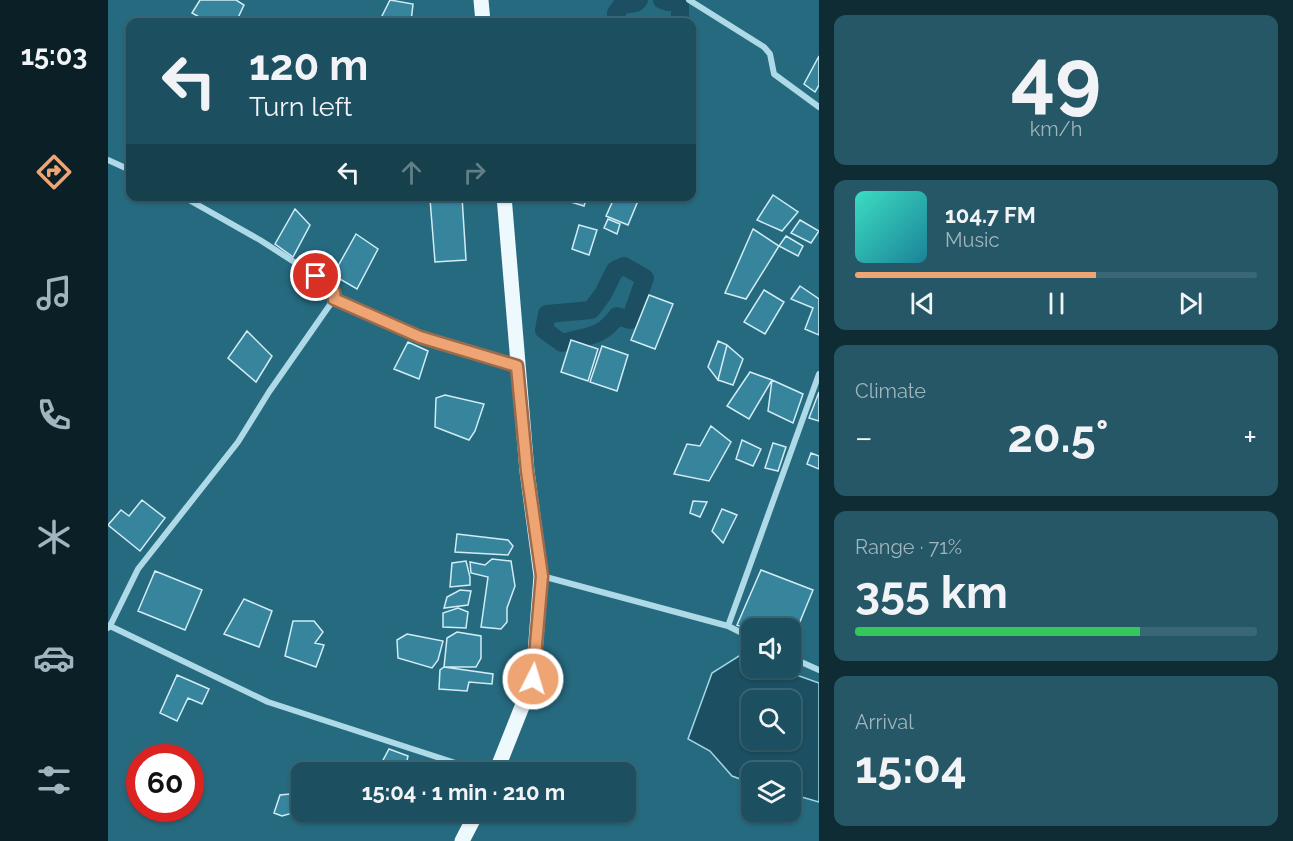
<!DOCTYPE html>
<html lang="en">
<head>
<meta charset="utf-8">
<style>
  :root { --surface:#1c5060; --page:#255766; --text:#f1f3f6; --muted:#a0b5bd; --line:#3a6775; --accent:#eea473 }
  body { margin:0; font-family:Raleway,sans-serif; background:var(--page); color:var(--text); height:100vh; display:flex; flex-direction:column; font-size:22px; white-space:nowrap }
  * { box-sizing:border-box; margin:0 }
  p { font-size:20px; color:var(--muted) }
  .icon { flex:none; width:33px; height:33px; fill:none; stroke:currentColor; stroke-width:2; stroke-linecap:round; stroke-linejoin:round }
  .map { position:relative; flex:1; overflow:hidden }
  .details { display:flex; flex-direction:column; gap:15px; padding:15px; background:#0f2c35; width:474px }
  .details>* { flex:none }
  .hud { position:absolute; left:18px; top:18px; width:570px; height:183px; border-radius:12px; box-shadow:0 2px 4px #0004,0 0 0 2px var(--line); background:#1c5060; color:var(--text); overflow:hidden }
  .controls { position:absolute; left:633px; top:618px; display:grid; gap:12px }
  .controls a { display:grid; place-items:center; width:60px; height:60px; border-radius:12px; background:var(--surface); box-shadow:0 2px 4px #0004,0 0 0 2px var(--line); font-size:30px }
  .speed { position:absolute; left:18px; top:744px; display:flex; gap:12px; font-size:30px; font-weight:700; text-align:center }
  .speed>* { display:grid; place-content:center; width:78px; height:78px; border-radius:50%; background:var(--surface); box-shadow:0 2px 4px #0004,0 0 0 2px var(--line); line-height:1 }
  .speed .limit { border:9px solid #d22; background:#fff; color:#111 }
  .pin { position:absolute; display:grid; place-items:center; width:51px; height:51px; color:#fff; margin:-26px; border:3px solid #fff; border-radius:50%; box-shadow:0 2px 6px #0007 }
  .me { position:absolute; width:66px; margin:-33px; rotate:5deg; stroke-linejoin:round; filter:drop-shadow(0 0 4px #0008) }
  .turn { display:flex; align-items:center; gap:21px; height:126px; padding:0 24px; font-size:27px }
  .turn .icon { width:78px; height:78px; stroke-width:2.5 }
  .turn b { display:block; font-size:42px; line-height:51px }
  .lanes { display:flex; align-items:center; height:57px; padding:0 24px; background:#0003; justify-content:center; gap:30px; direction:ltr }
  .lanes .off { opacity:.35 }
  .big { font-size:45px; font-weight:700; line-height:1.1 }
  .details .widget { flex:1; display:flex; flex-direction:column; justify-content:center; gap:9px; min-width:0; padding:0 21px; border-radius:12px; background:var(--page) }
  .details .dial { align-items:center; gap:0 }
  .dial b { font-size:78px; line-height:1 }
  .song { display:flex; align-items:center; gap:18px }
  .cover { width:72px; height:72px; border-radius:9px; background:linear-gradient(135deg,hsl(170 70% 55%),hsl(190 70% 35%)) }
  .played { height:6px; border-radius:3px; background:linear-gradient(90deg,var(--accent) 60%,var(--line) 60%) }
  .keys { display:flex; justify-content:space-around; direction:ltr }
  .heat { display:flex; justify-content:space-between; align-items:center; font-size:33px; direction:ltr }
  .charge { height:9px; border-radius:4px; background:linear-gradient(90deg,#34c759 71%,var(--line) 0) }
  .trip { position:absolute; left:183px; top:762px; width:345px; height:60px; border-radius:12px; background:var(--surface); box-shadow:0 2px 4px #0004,0 0 0 2px var(--line); font-weight:700; line-height:60px; text-align:center }
  main { display:flex; flex:1; min-height:0 }
  .tab-bar { display:flex; flex-direction:column; width:108px; justify-content:space-around; align-items:center; background:#0b2026; color:var(--muted) }
  .tab-bar .icon { width:42px; height:42px }
  .tab-bar .current { color:var(--accent) }
  .tab-bar b { font-size:27px; color:var(--text) }
  .map>svg:first-child { display:block }
  .water { fill:#1b4f61; stroke:#a2d7e6; stroke-width:1.5; fill-rule:evenodd }
  .lines { fill:none; stroke-linecap:round; stroke-linejoin:round }
  .canal { stroke:#1b4f61; stroke-width:18 }
  .building { fill:#37849d; stroke:#d1ecf5; stroke-width:1.5 }
  .street { stroke:#aed9e6; stroke-width:6 }
  .primary { stroke:#eef9fd; stroke-width:15 }
  .route-casing { stroke:#9b6b4b; stroke-width:15 }
  .route { stroke:#eea473; stroke-width:10 }
</style>
</head>
<body>
<main>
<nav class="tab-bar">
<b>15:03</b>
<svg class="icon current" aria-label="directions" viewBox="0 0 24 24"><path d="M12 3l9 9-9 9-9-9zM9 14v-3h6M13 9l2 2-2 2"/></svg>
<svg class="icon" aria-label="music" viewBox="0 0 24 24"><path d="M9 18V5l10-2v13"/><circle cx="6" cy="18" r="3"/><circle cx="16" cy="16" r="3"/></svg>
<svg class="icon" aria-label="phone" viewBox="0 0 24 24"><path d="M5 4h4l2 5-3 2q2 4 5 5l2-3 5 2v4C11 20 4 13 5 4z"/></svg>
<svg class="icon" aria-label="climate" viewBox="0 0 24 24"><path d="M12 3v18M4 7l16 10M4 17L20 7"/></svg>
<svg class="icon" aria-label="car" viewBox="0 0 24 24"><path d="M5 17H2v-5l4-1 3-4h7l3 4 3 1v5h-3M9 17h6M6 11h13"/><circle cx="7" cy="17" r="2"/><circle cx="17" cy="17" r="2"/></svg>
<svg class="icon" aria-label="filters" viewBox="0 0 24 24"><path d="M4 7h16M4 17h16"/><circle cx="9" cy="7" r="2"/><circle cx="15" cy="17" r="2"/></svg>
</nav>
<div class="map">
<svg width="711" height="841" viewBox="0 0 711 841">
  <rect width="100%" height="100%" fill="#266a80"/>
  <path class="water" d="M 634,654 L 643,658 L 644,668 L 669,668 L 711,683 L 711,802 L 683,794 L 682,772 L 644,772 L 643,783 L 624,776 L 602,751 L 580,739 L 604,673 ZM 644,700 L 682,700 L 682,740 L 644,740 Z"/>
  <g class="lines">
    <path class="canal" d="M 554,0 L 560,2 L 572,0 L 572,22
      M 508,22 L 508,13 L 514,5 L 528,3 L 531,0
      M 516,266 L 537,278 L 522,320 L 509,316 C 492,339 479,335 454,343 L 436,330 L 439,314 L 483,310 L 495,294 L 507,270 Z"/>
  </g>
  <path class="building" d="M 92,0 L 128,0 L 136,5 L 128,22 L 100,22 L 84,13 Z
    M 282,0 L 305,4 L 303,22 L 271,22 Z
    M 711,56 L 711,85 L 707,92 L 696,84 Z
    M 665,195 L 690,212 L 674,231 L 649,220 Z
    M 451,196 L 479,196 L 476,206 L 450,198 Z
    M 507,196 L 532,196 L 520,225 L 498,216 Z
    M 354,197 L 358,260 L 327,262 L 322,199 Z
    M 187,209 L 202,225 L 185,257 L 167,244 Z
    M 500,219 L 512,224 L 509,234 L 496,228 Z
    M 692,220 L 711,231 L 703,243 L 683,233 Z
    M 471,225 L 489,230 L 481,255 L 464,249 Z
    M 645,229 L 671,246 L 638,299 L 617,293 Z
    M 248,234 L 270,249 L 249,289 L 225,275 Z
    M 678,236 L 695,246 L 690,256 L 671,246 Z
    M 692,286 L 711,299 L 711,335 L 697,329 L 705,308 L 683,299 Z
    M 656,290 L 676,302 L 657,334 L 636,322 Z
    M 541,295 L 565,304 L 547,349 L 523,340 Z
    M 139,331 L 164,356 L 148,382 L 120,358 Z
    M 463,340 L 490,349 L 480,381 L 453,372 Z
    M 610,341 L 619,345 L 610,380 L 600,367 Z
    M 300,342 L 320,351 L 311,379 L 286,369 Z
    M 619,345 L 635,359 L 625,385 L 610,380 Z
    M 494,346 L 520,355 L 509,391 L 482,382 Z
    M 642,372 L 664,380 L 641,419 L 619,406 Z
    M 664,380 L 695,394 L 685,423 L 660,411 Z
    M 711,392 L 711,421 L 701,418 Z
    M 337,395 L 376,404 L 367,431 L 361,440 L 327,427 L 328,398 Z
    M 603,426 L 623,442 L 601,481 L 566,474 L 579,444 L 592,446 Z
    M 634,440 L 653,449 L 645,466 L 628,459 Z
    M 665,443 L 678,447 L 670,471 L 657,468 Z
    M 703,453 L 711,456 L 711,469 L 699,464 Z
    M 34,500 L 57,518 L 32,551 L 0,525 L 13,510 L 21,516 Z
    M 585,501 L 599,502 L 592,517 L 582,513 Z
    M 614,509 L 629,515 L 615,543 L 604,531 Z
    M 349,534 L 400,540 L 405,546 L 400,555 L 347,552 Z
    M 384,559 L 403,561 L 407,586 L 399,608 L 399,622 L 393,629 L 373,627 L 380,577 L 363,573 L 362,562 L 377,565 Z
    M 358,561 L 362,577 L 362,585 L 342,587 L 344,563 Z
    M 653,570 L 705,590 L 682,646 L 682,628 L 644,628 L 644,631 L 629,625 Z
    M 47,571 L 94,590 L 77,630 L 30,611 Z
    M 352,590 L 363,591 L 360,605 L 336,608 L 339,597 Z
    M 136,599 L 164,611 L 151,647 L 116,634 Z
    M 350,608 L 360,612 L 358,628 L 335,627 L 335,613 Z
    M 185,621 L 206,621 L 215,632 L 207,643 L 216,645 L 208,667 L 177,656 Z
    M 349,632 L 373,636 L 373,658 L 368,667 L 336,667 L 339,638 Z
    M 299,634 L 335,641 L 330,660 L 324,668 L 290,658 L 289,640 Z
    M 336,667 L 385,674 L 384,684 L 361,682 L 359,691 L 331,689 L 332,670 Z
    M 69,675 L 101,689 L 94,704 L 80,698 L 69,721 L 52,713 Z
    M 281,749 L 300,756 L 297,771 L 273,764 Z
    M 182,794 L 190,804 L 188,812 L 174,816 L 166,813 L 172,795 Z"/>
  <g class="lines">
    <path class="street" d="M 581,0 L 656,47 L 662,54 L 666,74 L 711,107
      M 0,160 L 22,170
      M 74,196 L 152,240 L 222,285 L 226,292 L 226,299 L 312,337 L 409,366
      M 434,576 L 620,626 L 711,374
      M 2,626 L 30,569 L 130,442 L 161,392 L 226,299
      M 620,626 L 644,638
      M 0,628 L 2,626 L 160,702 L 375,772
      M 682,657 L 711,670"/>
    <path class="primary" d="M 373,0 L 375,22
      M 388,772 L 425,679 L 433,576 L 419,471 L 396,196
      M 354,841 L 369,812"/>
  </g>
  <g class="lines">
    <g class="route-casing">
      <path id="route" d="M 208,276 C 217,282 229,287 226,299 L 312,337 L 409,366 L 419,471 L 434,576 L 425,679"/>
    </g>
    <use href="#route" class="route"/>
  </g>
</svg>
<div class="controls">
<a><svg class="icon" aria-label="sound" viewBox="0 0 24 24"><path d="M4 9h4l5-4v14l-5-4H4zM17 9q2 3 0 6"/></svg></a>
<a><svg class="icon" aria-label="search" viewBox="0 0 24 24"><circle cx="10" cy="10" r="6"/><path d="M15 15l6 6"/></svg></a>
<a><svg class="icon" aria-label="layers" viewBox="0 0 24 24"><path d="M12 4l9 5-9 5-9-5zM3 14l9 5 9-5"/></svg></a>
</div>
<div class="speed"><div class="limit">60</div></div>
<div class="pin" style="left:208px;top:276px;background:#d93025"><svg class="icon" aria-label="arrive" viewBox="0 0 24 24"><path d="M6 21V4h12l-3 4 3 4H6"/></svg></div>
<svg class="me" style="left:425px;top:679px" viewBox="-20 -20 40 40"><circle r="17" fill="#eea473" stroke="#fff" stroke-width="3"/><path d="M0-11L8 9 0 5-8 9z" fill="#fff"/></svg>
<div class="trip">15:04 · 1 min · 210 m</div>
<div class="hud">
<div class="turn"><svg class="icon" aria-label="left" viewBox="0 0 24 24"><path d="M17 20v-9H6M10 6l-5 5 5 5"/></svg><div><b>120 m</b>Turn left</div></div>
<div class="lanes"><svg class="icon" aria-label="left" viewBox="0 0 24 24"><path d="M17 20v-9H6M10 6l-5 5 5 5"/></svg><svg class="icon off" aria-label="ahead" viewBox="0 0 24 24"><path d="M12 20V5M6 11l6-6 6 6"/></svg><svg class="icon off" aria-label="right" viewBox="0 0 24 24"><path d="M7 20v-9h11M14 6l5 5-5 5"/></svg></div>
</div>
</div>
<section class="details">
<div class="widget dial"><b>49</b><p>km/h</p></div>
<div class="widget">
<div class="song"><i class="cover"></i><div><b>104.7 FM</b><p>Music</p></div></div>
<div class="played"></div>
<div class="keys"><svg class="icon" aria-label="previous" viewBox="0 0 24 24"><path d="M18 5L8 12l10 7zM5 5v14"/></svg><svg class="icon" aria-label="pause" viewBox="0 0 24 24"><path d="M8 5v14M16 5v14"/></svg><svg class="icon" aria-label="next" viewBox="0 0 24 24"><path d="M6 5l10 7-10 7zM19 5v14"/></svg></div>
</div>
<div class="widget"><p>Climate</p>
<div class="heat"><a>−</a><b class="big">20.5°</b><a>+</a></div>
</div>
<div class="widget"><p>Range · 71%</p><b class="big">355 km</b><div class="charge"></div></div>
<div class="widget"><p>Arrival</p><b class="big">15:04</b></div>
</section>
</main>
</body>
</html>
